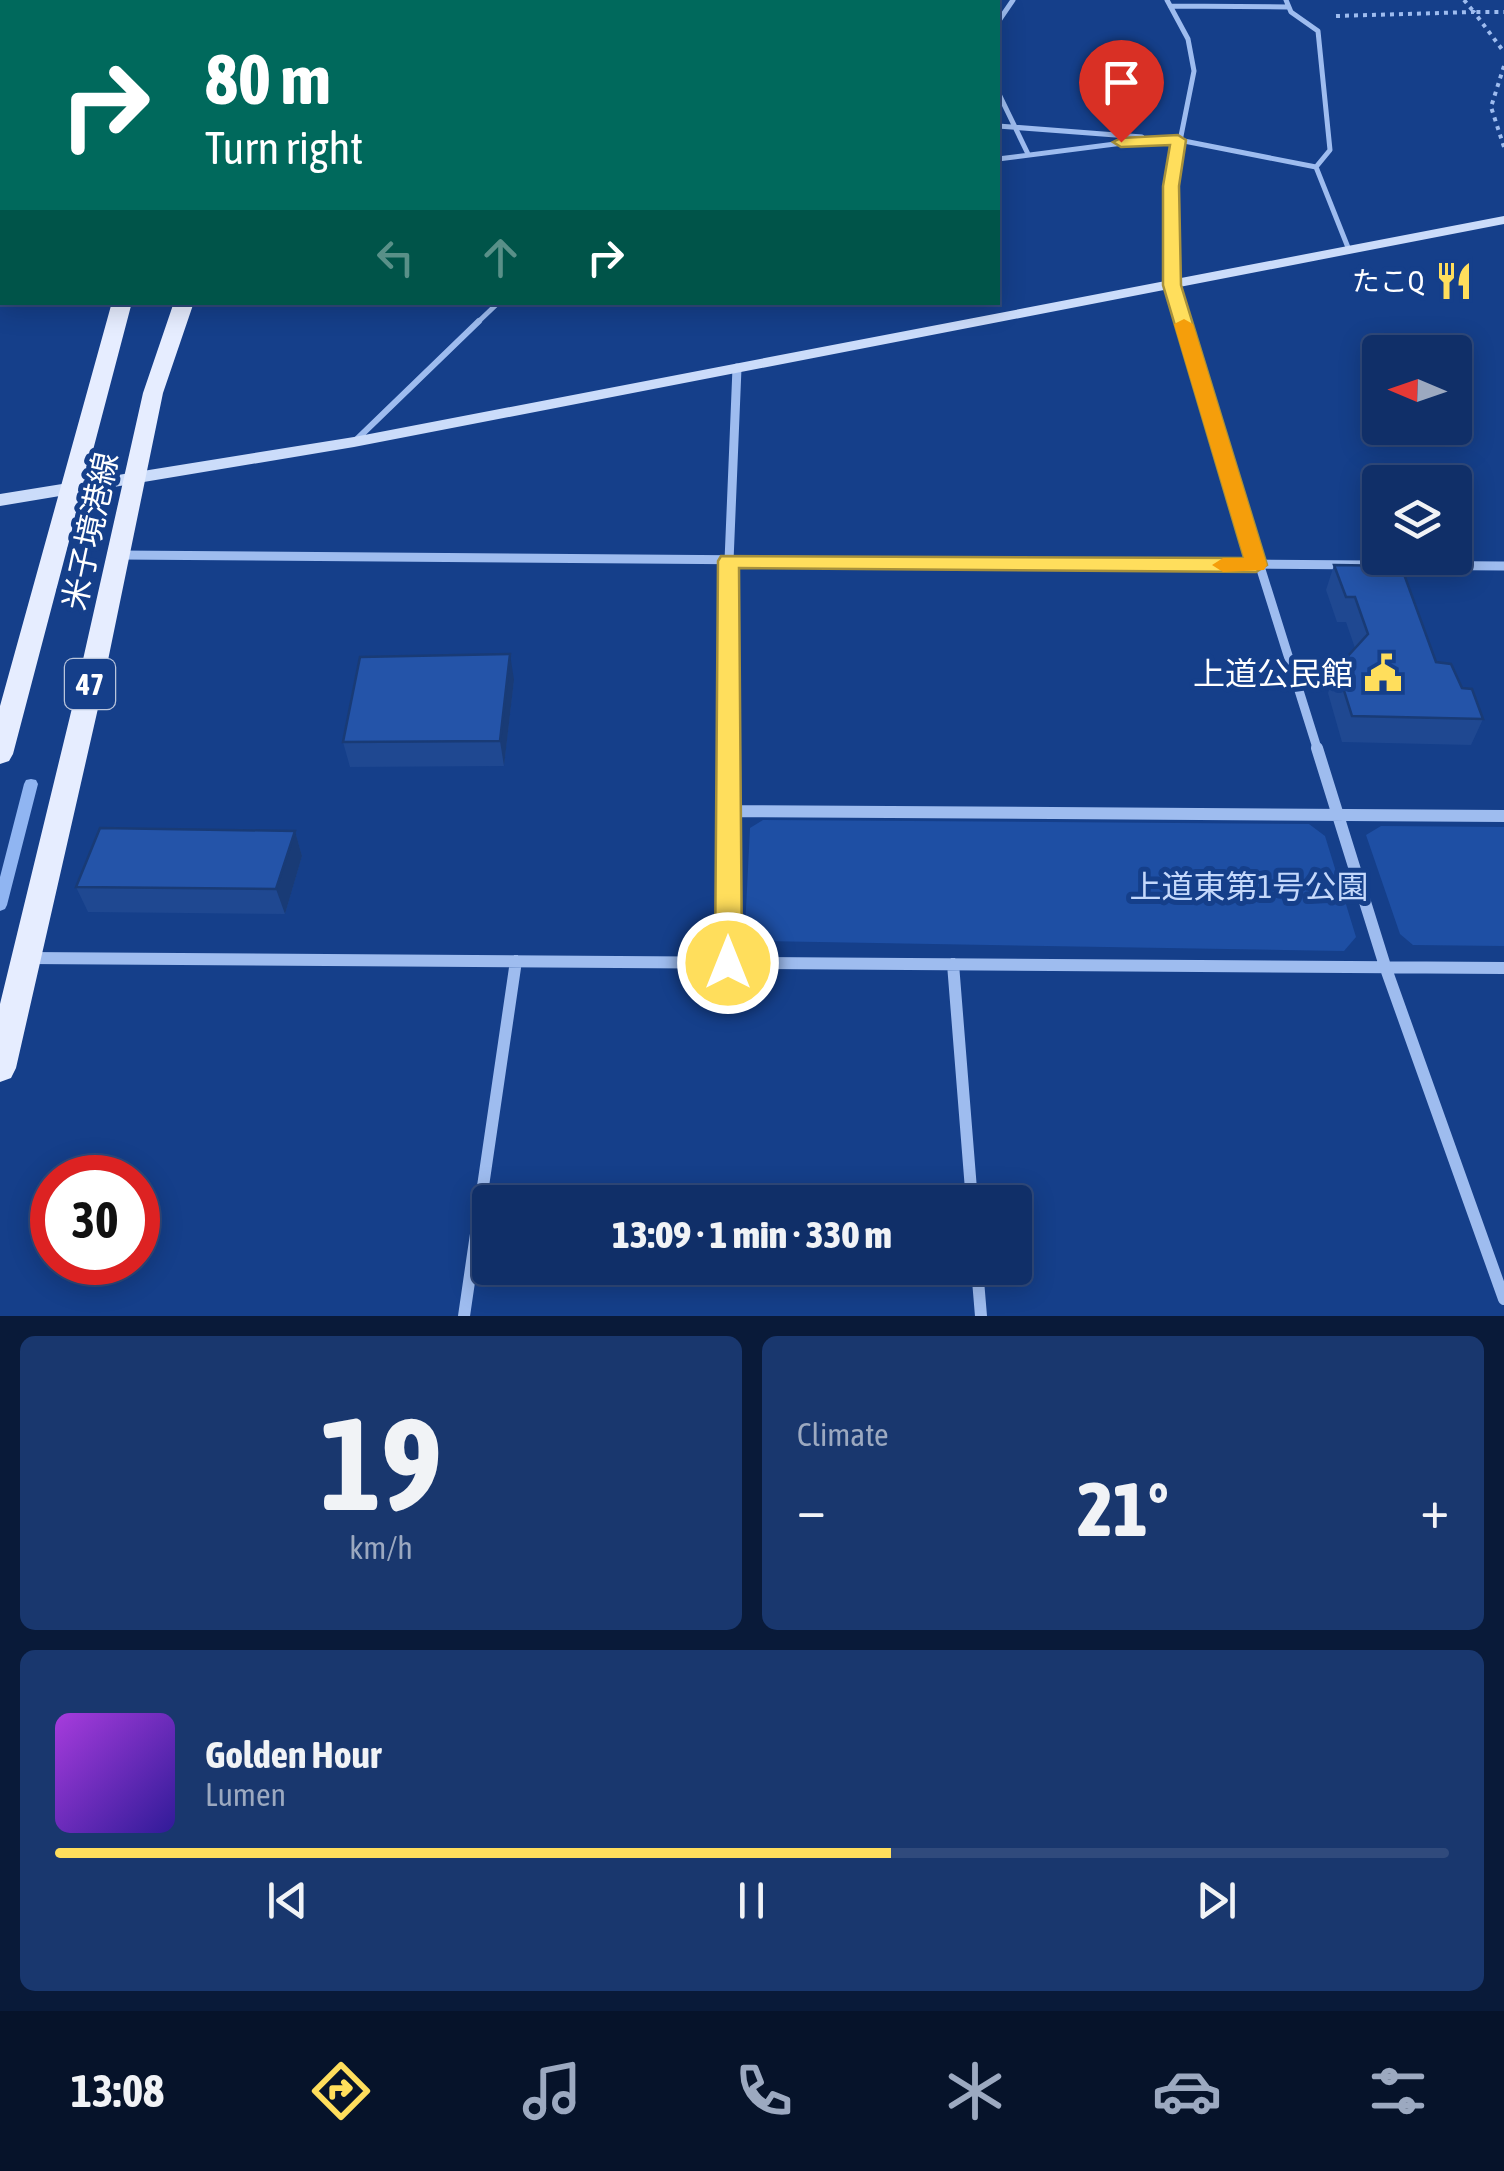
<!DOCTYPE html>
<html lang="en">
<head>
<meta charset="utf-8">
<style>
  :root { --surface:#102f68; --page:#19376e; --text:#f1f3f6; --muted:#9ca9c0; --line:#304a7c; --accent:#ffde5c }
  body { margin:0; font-family:"Asap Condensed","Noto Sans JP",sans-serif; background:var(--page); color:var(--text); height:100vh; display:flex; flex-direction:column; font-size:38px; white-space:nowrap }
  * { box-sizing:border-box; margin:0 }
  p { font-size:32px; color:var(--muted) }
  .icon { flex:none; width:55px; height:55px; fill:none; stroke:currentColor; stroke-width:2; stroke-linecap:round; stroke-linejoin:round }
  .map { position:relative; height:1316px; overflow:hidden }
  .panel { display:flex; flex-direction:column; gap:20px; padding:20px; background:#091a39; flex:1 }
  .panel>* { flex:none }
  .hud { position:absolute; left:0px; top:0px; width:1000px; height:305px; box-shadow:0 5px 25px #0003,0 0 0 2px var(--line); background:#00695c; color:#fff; overflow:hidden }
  .needle { width:65px; rotate:272deg }
  .fabs { position:absolute; left:1362px; top:335px; display:grid; gap:20px }
  .fabs a { display:grid; place-items:center; width:110px; height:110px; border-radius:10px; background:var(--surface); box-shadow:0 5px 25px #0003,0 0 0 2px var(--line); font-size:50px }
  .speed { position:absolute; left:30px; top:1155px; display:flex; gap:20px; font-size:50px; font-weight:700; text-align:center }
  .speed>* { display:grid; place-content:center; width:130px; height:130px; border-radius:50%; background:var(--surface); box-shadow:0 5px 25px #0003,0 0 0 2px var(--line); line-height:1 }
  .speed .limit { border:15px solid #d22; background:#fff; color:#111 }
  .pin { position:absolute; display:grid; place-items:center; width:85px; height:85px; color:#fff; margin:-102px -42px; border-radius:50% 50% 50% 0; rotate:-45deg; box-shadow:0 0 10px #0007 }
  .pin .icon { rotate:45deg }
  .me { position:absolute; width:110px; margin:-55px; rotate:0deg; stroke-linejoin:round; filter:drop-shadow(0 0 8px #0008) }
  .turn { display:flex; align-items:center; gap:35px; height:210px; padding:0 40px; font-size:45px }
  .turn .icon { width:130px; height:130px; stroke-width:2.5 }
  .turn b { display:block; font-size:70px; line-height:85px }
  .lanes { display:flex; align-items:center; height:95px; padding:0 40px; background:#0003; justify-content:center; gap:50px; direction:ltr }
  .lanes .off { opacity:.35 }
  .big { font-size:75px; font-weight:800; line-height:1.1 }
  .panel .widget { flex:1; display:flex; flex-direction:column; justify-content:center; gap:15px; min-width:0; padding:0 35px; border-radius:15px; background:var(--page) }
  .panel .dial { align-items:center; gap:0 }
  .dial b { font-size:130px; line-height:1 }
  .song { display:flex; align-items:center; gap:30px }
  .cover { width:120px; height:120px; border-radius:15px; background:linear-gradient(135deg,hsl(280 70% 55%),hsl(250 70% 35%)) }
  .played { height:10px; border-radius:5px; background:linear-gradient(90deg,var(--accent) 60%,var(--line) 60%) }
  .keys { display:flex; justify-content:space-around; direction:ltr }
  .heat { display:flex; justify-content:space-between; align-items:center; font-size:55px; direction:ltr }
  .panel .tiles { flex:1; display:grid; gap:20px; grid-template-columns:1fr 1fr }
  .widget:last-child { grid-column:span 2 }
  .trip { position:absolute; left:472px; top:1185px; width:560px; height:100px; border-radius:10px; background:var(--surface); box-shadow:0 5px 25px #0003,0 0 0 2px var(--line); font-weight:800; line-height:100px; text-align:center }
  .dock { display:flex; height:160px; justify-content:space-around; align-items:center; background:#06132a; color:var(--muted) }
  .dock .icon { width:70px; height:70px }
  .dock .active { color:var(--accent) }
  .dock b { font-size:45px; color:var(--text) }
  .map>svg:first-child { display:block }
  .green { fill:#1e4fa4 }
  .lines { fill:none; stroke-linecap:round; stroke-linejoin:round }
  .stream { fill:#90b5f2; fill-rule:evenodd }
  .path { stroke:#9ebcef; stroke-width:4; stroke-dasharray:4 5; stroke-linecap:butt }
  .lane-far1 { stroke:#9ebcef; stroke-width:5 }
  .lane { stroke:#9ebcef; stroke-width:6 }
  .street-far2 { stroke:#9ebcef; stroke-width:8 }
  .street-far1 { stroke:#9ebcef; stroke-width:9 }
  .street { stroke:#9ebcef; stroke-width:12 }
  .secondary { fill:#cbdcfa; fill-rule:evenodd }
  .primary { fill:#e6edff; fill-rule:evenodd }
  .wall { fill:#1f4891 }
  .shaded-wall { fill:#193b76 }
  .building { fill:#2454a9; stroke:#193b76; stroke-width:2.5 }
  .route { fill:#ffde5c; stroke:#a6903c; stroke-width:2.5 }
  .slow { fill:#f59e0b }
  .labels { text-anchor:middle; dominant-baseline:central; stroke-width:10; stroke-linejoin:round; paint-order:stroke }
  .far-poi-label { font-size:28px; fill:#fff; stroke:#153f8a; text-anchor:end }
  .shield { fill:#153f8a; stroke:#b9c5dc; stroke-width:2.5 }
  .shield-label { font-size:30px; font-weight:bold; fill:#fff }
  .street-label { font-size:32px; fill:#fff; stroke:#153f8a }
  .poi-label { font-size:32px; fill:#fff; stroke:#153f8a; text-anchor:end }
  .park-label { font-size:32px; fill:#c4d8fb; stroke:#153f8a }
</style>
</head>
<body>
<div class="map">
<svg width="1504" height="1316" viewBox="0 0 1504 1316">
  <rect width="100%" height="100%" fill="#153f8a"/>
  <path class="green" d="M 763,820 L 1309,824 L 1325,836 L 1356,937 L 1344,951 L 758,941 L 745,929 L 750,828 Z
    M 1381,826 L 1504,827 L 1504,946 L 1413,945 L 1400,934 L 1366,835 Z"/>
  <g class="lines">
    <path class="stream" d="M 233,0 L 241,0 L 239,2 L 233,2 Z
      M 31,779 L 36,780 L 38,784 L 7,905 L 5,909 L 0,911 L 0,877 L 24,784 L 26,780 Z"/>
    <path class="path" d="M 1464,0 L 1474,12 L 1504,12
      M 1336,16 L 1474,12 L 1504,52
      M 1504,66 L 1491,107 L 1504,147"/>
    <path class="lane-far1" d="M 868,0 L 885,2
      M 1167,0 L 1188,39 L 1194,71 L 1171,186 L 1172,285
      M 1286,0 L 1291,12 L 1318,31 L 1330,150 L 1316,167
      M 1170,6 L 1288,7
      M 998,22 L 1013,0
      M 998,92 L 1028,154
      M 998,126 L 1142,137
      M 998,159 L 1154,139 L 1179,140 L 1316,167 L 1349,250
      M 477,323 L 499,302"/>
    <path class="lane" d="M 354,442 L 479,321"/>
    <path class="street-far2" d="M 1172,285 L 1184,323"/>
    <path class="street-far1" d="M 1183,321 L 1318,751
      M 119,555 L 1504,566
      M 729,751 L 729,561 L 737,368"/>
    <path class="street" d="M 1317,748 L 1385,966 L 1504,1299
      M 729,811 L 1504,816
      M 28,958 L 1504,968
      M 728,963 L 729,748
      M 953,964 L 972,1202
      M 977,1268 L 981,1316
      M 464,1316 L 516,961"/>
    <path class="secondary" d="M 1504,216 L 1504,224 L 354,447 L 0,506 L 0,494 L 354,437 Z"/>
    <path class="primary" d="M 112,302 L 132,302 L 13,754 L 9,761 L 0,764 L 0,706 Z
      M 174,302 L 194,302 L 163,393 L 99,704 L 16,1068 L 11,1078 L 0,1082 L 0,1004 L 73,704 L 143,393 Z"/>
  </g>
  <path class="wall" d="M 1334,565 L 1462,688 L 1483,719 L 1471,745 L 1342,742 L 1328,693 L 1337,668 L 1355,648 L 1346,622 L 1337,622 L 1326,590 Z
    M 514,680 L 504,766 L 350,767 L 343,742 Z
    M 295,831 L 302,856 L 285,914 L 88,912 L 76,887 Z"/>
  <path class="shaded-wall" d="M 510,654 L 514,680 L 504,766 L 500,741 Z
    M 295,831 L 302,856 L 285,914 L 276,889 Z"/>
  <path class="building" d="M 371,0 L 456,0 L 454,2 L 369,2 Z
    M 1334,565 L 1401,566 L 1436,662 L 1451,664 L 1462,688 L 1472,689 L 1483,719 L 1352,716 L 1337,668 L 1368,634 L 1355,597 L 1346,597 Z
    M 510,654 L 500,741 L 343,742 L 360,657 Z
    M 100,828 L 295,831 L 276,889 L 76,887 Z"/>
  <path class="route" d="M 1178,135 L 1186,140 L 1179,186 L 1181,285 L 1267,565 L 1256,572 L 739,568 L 742,963 L 738,971 L 728,975 L 719,971 L 715,963 L 718,561 L 721,556 L 1244,558 L 1163,285 L 1163,186 L 1170,145 L 1121,147 L 1113,142 L 1121,138 Z"/>
  <path class="slow" d="M 1184,319 L 1193,324 L 1267,565 L 1264,570 L 1223,572 L 1212,565 L 1223,558 L 1244,558 L 1174,324 Z"/>
  <defs>
    <g id="restaurant-bare" transform="scale(3)"><path d="M-5-6h1v4h1v-4h1v4h1v-4h1v5L-1.5 .5V6h-2V.5L-5-1ZM5-6V6H3V1.5H1.5Q1.5-4 5-6Z" fill="#ffde5c" stroke="#153f8a" stroke-width="2.5" paint-order="stroke"/></g>
    <g id="civic-bare" transform="scale(3)"><path d="M-.6-6.5H3V-4.5H.6V-3L4-1V1h2V6H-6V1h2V-1L-.6-3ZM-1.2 2.5V6h2.4V2.5Z" fill="#ffde5c" stroke="#153f8a" stroke-width="2.5" paint-order="stroke"/></g>
  </defs>
  <g fill-rule="evenodd">
    <use href="#restaurant-bare" x="1454" y="281"/>
    <use href="#civic-bare" x="1383" y="673"/>
  </g>
  <g class="labels">
    <g class="far-poi-label">
      <text x="1424" y="281">たこQ</text>
    </g>
    <rect class="shield" x="65" y="659" width="50" height="50" rx="8"/>
    <g class="shield-label">
      <text x="90" y="684">47</text>
    </g>
    <g class="street-label">
      <text transform="translate(90 531) rotate(-78)">米子境港線</text>
    </g>
    <g class="poi-label">
      <text x="1353" y="673">上道公民館</text>
    </g>
    <g class="park-label">
      <text x="1249" y="886">上道東第1号公園</text>
    </g>
  </g>
</svg>
<div class="fabs">
<a><svg class="needle" viewBox="-14 -14 28 28"><path d="M0-13l5 13h-10z" fill="#e53935"/><path d="M0 13l5-13h-10z" fill="#9ca9c0"/></svg></a>
<a><svg class="icon" aria-label="layers" viewBox="0 0 24 24"><path d="M12 4l9 5-9 5-9-5zM3 14l9 5 9-5"/></svg></a>
</div>
<div class="speed"><div class="limit">30</div></div>
<div class="pin" style="left:1121px;top:142px;background:#d93025"><svg class="icon" aria-label="arrive" viewBox="0 0 24 24"><path d="M6 21V4h12l-3 4 3 4H6"/></svg></div>
<svg class="me" style="left:728px;top:963px" viewBox="-20 -20 40 40"><circle r="17" fill="#ffde5c" stroke="#fff" stroke-width="3"/><path d="M0-11L8 9 0 5-8 9z" fill="#fff"/></svg>
<div class="trip">13:09 · 1 min · 330 m</div>
<div class="hud">
<div class="turn"><svg class="icon" aria-label="right" viewBox="0 0 24 24"><path d="M7 20v-9h11M14 6l5 5-5 5"/></svg><div><b>80 m</b>Turn right</div></div>
<div class="lanes"><svg class="icon off" aria-label="left" viewBox="0 0 24 24"><path d="M17 20v-9H6M10 6l-5 5 5 5"/></svg><svg class="icon off" aria-label="ahead" viewBox="0 0 24 24"><path d="M12 20V5M6 11l6-6 6 6"/></svg><svg class="icon" aria-label="right" viewBox="0 0 24 24"><path d="M7 20v-9h11M14 6l5 5-5 5"/></svg></div>
</div>
</div>
<section class="panel">
<div class="tiles">
<div class="widget dial"><b>19</b><p>km/h</p></div>
<div class="widget"><p>Climate</p>
<div class="heat"><a>−</a><b class="big">21°</b><a>+</a></div>
</div>
<div class="widget">
<div class="song"><i class="cover"></i><div><b>Golden Hour</b><p>Lumen</p></div></div>
<div class="played"></div>
<div class="keys"><svg class="icon" aria-label="previous" viewBox="0 0 24 24"><path d="M18 5L8 12l10 7zM5 5v14"/></svg><svg class="icon" aria-label="pause" viewBox="0 0 24 24"><path d="M8 5v14M16 5v14"/></svg><svg class="icon" aria-label="next" viewBox="0 0 24 24"><path d="M6 5l10 7-10 7zM19 5v14"/></svg></div>
</div>
</div>
</section>
<nav class="dock">
<b>13:08</b>
<svg class="icon active" aria-label="directions" viewBox="0 0 24 24"><path d="M12 3l9 9-9 9-9-9zM9 14v-3h6M13 9l2 2-2 2"/></svg>
<svg class="icon" aria-label="music" viewBox="0 0 24 24"><path d="M9 18V5l10-2v13"/><circle cx="6" cy="18" r="3"/><circle cx="16" cy="16" r="3"/></svg>
<svg class="icon" aria-label="phone" viewBox="0 0 24 24"><path d="M5 4h4l2 5-3 2q2 4 5 5l2-3 5 2v4C11 20 4 13 5 4z"/></svg>
<svg class="icon" aria-label="climate" viewBox="0 0 24 24"><path d="M12 3v18M4 7l16 10M4 17L20 7"/></svg>
<svg class="icon" aria-label="car" viewBox="0 0 24 24"><path d="M5 17H2v-5l4-1 3-4h7l3 4 3 1v5h-3M9 17h6M6 11h13"/><circle cx="7" cy="17" r="2"/><circle cx="17" cy="17" r="2"/></svg>
<svg class="icon" aria-label="filters" viewBox="0 0 24 24"><path d="M4 7h16M4 17h16"/><circle cx="9" cy="7" r="2"/><circle cx="15" cy="17" r="2"/></svg>
</nav>
</body>
</html>
